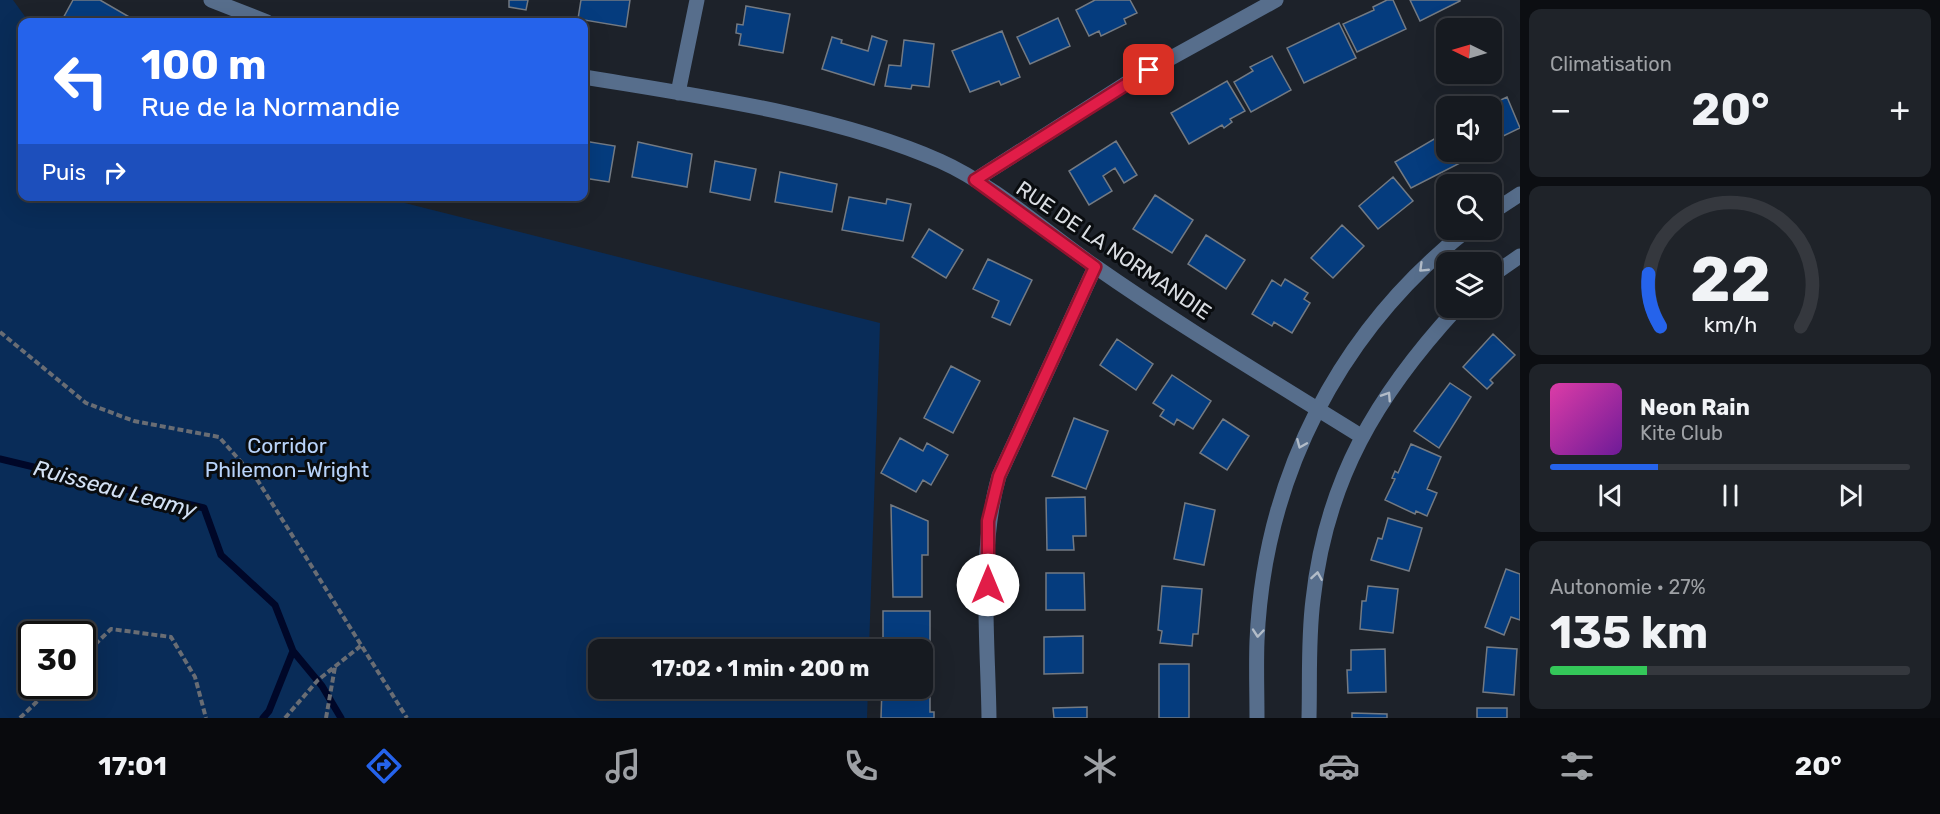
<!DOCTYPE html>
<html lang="fr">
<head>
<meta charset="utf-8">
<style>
  :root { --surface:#161a20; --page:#1f2329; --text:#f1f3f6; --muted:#9ea1a5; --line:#35383e; --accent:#2563eb }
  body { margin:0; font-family:Rubik,sans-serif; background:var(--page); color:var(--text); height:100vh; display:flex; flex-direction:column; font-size:22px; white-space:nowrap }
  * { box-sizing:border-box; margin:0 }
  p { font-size:20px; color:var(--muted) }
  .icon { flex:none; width:33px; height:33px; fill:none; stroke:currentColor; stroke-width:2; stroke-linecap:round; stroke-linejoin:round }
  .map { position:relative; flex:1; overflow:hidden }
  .details { display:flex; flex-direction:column; gap:9px; padding:9px; background:#0c0e12; width:420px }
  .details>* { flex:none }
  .banner { position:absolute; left:18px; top:18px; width:570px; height:183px; border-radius:12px; box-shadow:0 6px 24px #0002,0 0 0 2px var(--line); background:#2563eb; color:#fff; overflow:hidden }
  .needle { width:39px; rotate:275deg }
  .controls { position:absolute; left:1436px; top:18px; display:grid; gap:12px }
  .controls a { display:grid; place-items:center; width:66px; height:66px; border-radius:12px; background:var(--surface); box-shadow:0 6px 24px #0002,0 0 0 2px var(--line); font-size:30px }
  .speed { position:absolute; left:18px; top:621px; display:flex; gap:12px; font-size:30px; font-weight:700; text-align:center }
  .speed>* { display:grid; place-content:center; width:78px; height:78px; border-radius:50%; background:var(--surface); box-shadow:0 6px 24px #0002,0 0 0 2px var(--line); line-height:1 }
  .speed .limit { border:3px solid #111; border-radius:9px; background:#fff; color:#111 }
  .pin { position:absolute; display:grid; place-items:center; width:51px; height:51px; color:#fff; margin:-26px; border-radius:12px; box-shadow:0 3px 9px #0006 }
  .me { position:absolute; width:66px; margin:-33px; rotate:0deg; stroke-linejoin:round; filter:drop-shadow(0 0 4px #0008) }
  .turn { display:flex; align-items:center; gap:21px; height:126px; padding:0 24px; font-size:27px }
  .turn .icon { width:78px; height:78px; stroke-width:2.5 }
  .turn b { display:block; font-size:42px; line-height:51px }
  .then { display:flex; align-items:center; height:57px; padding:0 24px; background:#0003; gap:12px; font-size:22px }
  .big { font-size:45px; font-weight:700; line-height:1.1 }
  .details .tile { flex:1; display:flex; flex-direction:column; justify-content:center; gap:9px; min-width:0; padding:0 21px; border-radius:12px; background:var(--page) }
  .details .dial { align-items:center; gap:0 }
  .dial svg { height:156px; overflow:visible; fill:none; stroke:var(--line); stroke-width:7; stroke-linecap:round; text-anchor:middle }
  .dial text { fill:var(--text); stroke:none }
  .song { display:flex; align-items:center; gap:18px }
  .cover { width:72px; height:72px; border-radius:9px; background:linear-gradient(135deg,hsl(320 70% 55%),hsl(280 70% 35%)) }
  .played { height:6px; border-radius:3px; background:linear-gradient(90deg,var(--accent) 30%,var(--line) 30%) }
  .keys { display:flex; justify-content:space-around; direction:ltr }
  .heat { display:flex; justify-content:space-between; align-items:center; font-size:33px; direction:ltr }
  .charge { height:9px; border-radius:4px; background:linear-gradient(90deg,#34c759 27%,var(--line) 0) }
  .trip { position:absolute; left:588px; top:639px; width:345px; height:60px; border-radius:12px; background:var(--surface); box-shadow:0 6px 24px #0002,0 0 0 2px var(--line); font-weight:700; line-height:60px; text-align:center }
  .tabs { display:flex; height:96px; justify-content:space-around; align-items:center; background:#090a0d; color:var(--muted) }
  .tabs .icon { width:42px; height:42px }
  .tabs .current { color:var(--accent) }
  .tabs b { font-size:27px; color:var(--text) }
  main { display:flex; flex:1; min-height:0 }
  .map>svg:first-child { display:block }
  .green { fill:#092c58; fill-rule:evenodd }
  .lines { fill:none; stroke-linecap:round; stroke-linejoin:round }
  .stream { stroke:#000728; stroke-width:7 }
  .building { fill:#053c7e; stroke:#737a83; stroke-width:1.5 }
  .path { stroke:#696d74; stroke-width:4; stroke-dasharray:6 3; stroke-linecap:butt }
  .minor { stroke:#576e8c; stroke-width:15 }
  .oneway { stroke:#b2bcc8 }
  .route-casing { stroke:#92132f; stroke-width:15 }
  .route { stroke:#e11d48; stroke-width:10 }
  .labels { text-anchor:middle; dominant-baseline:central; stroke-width:6; stroke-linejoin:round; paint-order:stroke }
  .street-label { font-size:21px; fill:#d9dde2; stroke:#090c0f }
  .park-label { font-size:21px; fill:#b8d3fa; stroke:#090c0f }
  .water-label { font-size:22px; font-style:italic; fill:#d3e1f4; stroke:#090c0f }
</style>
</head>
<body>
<main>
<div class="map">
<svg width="1520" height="718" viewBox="0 0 1520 718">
  <rect width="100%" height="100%" fill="#1d222a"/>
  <path class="green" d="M 0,0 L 13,0 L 29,22 L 22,22 L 22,196 L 381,197 L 880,323 L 869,649 L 598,650 L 598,688 L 868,689 L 867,718 L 0,718 ZM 32,634 L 82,634 L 82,686 L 32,686 Z"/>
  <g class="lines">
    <path class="stream" d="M 0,459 L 204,508 L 221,555 L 275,605 L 293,651 L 269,711 L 263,718
      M 293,651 L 322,686 L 341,718"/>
  </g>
  <path class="building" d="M 73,0 L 100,0 L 138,22 L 61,22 Z
    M 509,0 L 528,0 L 526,10 L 509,7 Z
    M 581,0 L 630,0 L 626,27 L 578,19 Z
    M 1095,0 L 1130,0 L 1137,13 L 1124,19 L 1126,24 L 1101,36 L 1099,31 L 1089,36 L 1076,10 Z
    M 1387,0 L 1393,0 L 1406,29 L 1357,52 L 1343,24 L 1374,10 L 1373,7 Z
    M 1410,0 L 1460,0 L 1460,1 L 1420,21 Z
    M 746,6 L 790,14 L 783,53 L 739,45 L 741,34 L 736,33 L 737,24 L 743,25 Z
    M 1058,18 L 1070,46 L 1030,64 L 1017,37 Z
    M 1339,23 L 1356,58 L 1304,83 L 1287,48 Z
    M 1002,31 L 1020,77 L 1001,85 L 999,81 L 970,92 L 952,51 Z
    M 872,36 L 887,41 L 874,85 L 822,69 L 832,37 L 842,40 L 841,43 L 868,51 Z
    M 904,40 L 934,44 L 929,87 L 912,85 L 911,89 L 885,86 L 889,65 L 901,66 Z
    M 1272,56 L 1291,90 L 1251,112 L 1234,82 L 1253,71 L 1250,67 Z
    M 1227,81 L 1245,111 L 1230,119 L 1232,122 L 1224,128 L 1222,125 L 1189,144 L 1171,113 Z
    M 1507,97 L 1520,128 L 1495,140 L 1494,137 L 1491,139 L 1491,106 L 1488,106 Z
    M 1446,132 L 1446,152 L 1459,152 L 1464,161 L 1411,188 L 1395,162 Z
    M 584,141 L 615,146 L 609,182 L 584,178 Z
    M 1116,141 L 1137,175 L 1124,183 L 1115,168 L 1103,176 L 1112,191 L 1089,205 L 1069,171 Z
    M 638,142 L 692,154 L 687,187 L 632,177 Z
    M 715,161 L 756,169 L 750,200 L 710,192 Z
    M 780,172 L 837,184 L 832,212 L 775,202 Z
    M 1393,177 L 1413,201 L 1378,229 L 1359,206 Z
    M 1155,195 L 1193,220 L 1172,253 L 1133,229 Z
    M 849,197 L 886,204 L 887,199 L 911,204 L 903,241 L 842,230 Z
    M 1342,225 L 1364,246 L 1333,278 L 1311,258 Z
    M 929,229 L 963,250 L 946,278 L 912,257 Z
    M 1206,235 L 1245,260 L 1226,289 L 1188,264 Z
    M 988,259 L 1032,280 L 1010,325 L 992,317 L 999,301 L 973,289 Z
    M 1285,279 L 1308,293 L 1304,299 L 1310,303 L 1292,333 L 1274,322 L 1272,326 L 1252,314 L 1272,280 L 1281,286 Z
    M 1493,334 L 1515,355 L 1490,380 L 1493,383 L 1487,389 L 1463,367 Z
    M 1117,339 L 1153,364 L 1136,390 L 1100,365 Z
    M 951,366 L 980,381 L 953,433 L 924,418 Z
    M 1172,375 L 1211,401 L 1193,429 L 1177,419 L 1174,425 L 1160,416 L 1164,410 L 1153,403 Z
    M 1450,383 L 1471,397 L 1439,448 L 1414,431 Z
    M 1074,418 L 1108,431 L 1086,489 L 1052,476 Z
    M 1223,419 L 1249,436 L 1227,470 L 1200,453 Z
    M 900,438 L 923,451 L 927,443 L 948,455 L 931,485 L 923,480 L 916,492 L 881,473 Z
    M 1411,444 L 1441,457 L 1427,489 L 1437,493 L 1427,516 L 1416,511 L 1415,514 L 1385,500 L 1395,479 L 1392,478 L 1395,471 L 1398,473 Z
    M 1085,497 L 1086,536 L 1073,536 L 1074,550 L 1047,550 L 1046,498 Z
    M 1185,503 L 1215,510 L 1204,565 L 1174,559 Z
    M 891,505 L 928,521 L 928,555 L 922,555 L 922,597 L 893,597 Z
    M 1388,518 L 1422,528 L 1409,571 L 1371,560 L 1378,538 L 1382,539 Z
    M 1506,569 L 1520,574 L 1520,620 L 1511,617 L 1504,635 L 1485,627 Z
    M 1046,573 L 1084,573 L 1085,610 L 1046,610 Z
    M 1162,586 L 1202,589 L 1198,634 L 1193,634 L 1192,646 L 1160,643 L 1162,631 L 1158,630 Z
    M 1368,586 L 1398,589 L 1393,633 L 1360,629 L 1362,601 L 1366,601 Z
    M 883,611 L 930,611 L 930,671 L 922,671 L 922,650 L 883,650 Z
    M 1083,636 L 1083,673 L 1044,674 L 1044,637 Z
    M 1487,647 L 1517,649 L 1514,695 L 1483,692 Z
    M 1385,649 L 1386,692 L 1348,693 L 1347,670 L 1351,670 L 1351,650 Z
    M 1159,664 L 1189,664 L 1189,718 L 1159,718 Z
    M 922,684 L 930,684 L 930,712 L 934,712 L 934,718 L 881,718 L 882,688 L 922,688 Z
    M 1087,707 L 1087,718 L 1054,718 L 1053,708 Z
    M 1477,708 L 1507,708 L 1507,718 L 1477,718 Z
    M 1352,713 L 1387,714 L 1387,718 L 1352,718 Z"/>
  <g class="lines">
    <path class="path" d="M 0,332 L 86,403 L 134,421 L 219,437 L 258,481 L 407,718
      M 82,657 L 111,629 L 171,637 L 195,677 L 206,718
      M 20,718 L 53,686
      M 285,718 L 318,680 L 363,644
      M 326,718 L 335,667"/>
    <path class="minor" d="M 211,0 L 267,22
      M 584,77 C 698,96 833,114 940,161 C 992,184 1046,232 1093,265 C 1180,326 1271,380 1361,436
      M 678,93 L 697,0
      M 975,180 L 1133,79 L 1276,0
      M 1491,213 L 1520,194
      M 1491,276 L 1520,256
      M 989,718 C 988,642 978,548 999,476 L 1095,267
      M 1257,718 C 1257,692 1256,666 1257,641 C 1264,477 1339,331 1467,230
      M 1309,718 C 1310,679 1308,639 1313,600 C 1326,480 1377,395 1457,308"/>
  </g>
  <defs><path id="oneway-chevron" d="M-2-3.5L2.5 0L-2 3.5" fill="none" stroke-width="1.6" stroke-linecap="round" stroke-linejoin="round" transform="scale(1.5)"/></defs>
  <g class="oneway">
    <use href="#oneway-chevron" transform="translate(1423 268) rotate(136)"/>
    <use href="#oneway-chevron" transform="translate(1387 396) rotate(-57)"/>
    <use href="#oneway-chevron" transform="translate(1301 444) rotate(113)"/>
    <use href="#oneway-chevron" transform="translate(1317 576) rotate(-81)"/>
    <use href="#oneway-chevron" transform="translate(1258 633) rotate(95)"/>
  </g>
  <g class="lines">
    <g class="route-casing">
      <path id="route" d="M 988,585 L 988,521 L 999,476 L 1095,267 L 975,180 L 1149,70"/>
    </g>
    <use href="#route" class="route"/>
  </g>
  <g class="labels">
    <g class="street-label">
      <text transform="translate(1114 250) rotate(34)">RUE DE LA NORMANDIE</text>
    </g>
    <g class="park-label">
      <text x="287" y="445">Corridor<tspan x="287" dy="24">Philemon-Wright</tspan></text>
    </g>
    <g class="water-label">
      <text transform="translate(115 489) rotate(15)">Ruisseau Leamy</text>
    </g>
  </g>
</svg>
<div class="controls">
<a><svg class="needle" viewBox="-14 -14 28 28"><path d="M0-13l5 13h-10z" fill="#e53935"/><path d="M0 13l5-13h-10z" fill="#9ea1a5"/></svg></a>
<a><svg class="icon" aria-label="sound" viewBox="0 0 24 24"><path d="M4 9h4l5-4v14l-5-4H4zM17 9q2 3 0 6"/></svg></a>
<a><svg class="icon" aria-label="search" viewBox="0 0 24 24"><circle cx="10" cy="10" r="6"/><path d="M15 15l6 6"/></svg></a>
<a><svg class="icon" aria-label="layers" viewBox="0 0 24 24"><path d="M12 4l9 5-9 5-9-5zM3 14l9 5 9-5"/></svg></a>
</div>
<div class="speed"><div class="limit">30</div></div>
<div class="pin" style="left:1149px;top:70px;background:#d93025"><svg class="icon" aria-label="arrive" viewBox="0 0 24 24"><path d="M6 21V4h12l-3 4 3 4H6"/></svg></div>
<svg class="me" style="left:988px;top:585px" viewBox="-20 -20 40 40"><circle r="19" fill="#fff"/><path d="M0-13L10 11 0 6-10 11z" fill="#e11d48"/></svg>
<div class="trip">17:02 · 1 min · 200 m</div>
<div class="banner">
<div class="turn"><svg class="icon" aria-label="left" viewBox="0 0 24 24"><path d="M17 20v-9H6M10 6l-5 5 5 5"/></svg><div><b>100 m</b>Rue de la Normandie</div></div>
<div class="then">Puis<svg class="icon" aria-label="right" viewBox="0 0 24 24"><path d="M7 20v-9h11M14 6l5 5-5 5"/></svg></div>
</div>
</div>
<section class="details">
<div class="tile"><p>Climatisation</p>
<div class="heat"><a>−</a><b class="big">20°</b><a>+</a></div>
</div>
<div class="tile dial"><svg viewBox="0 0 100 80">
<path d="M14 69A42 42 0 1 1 86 69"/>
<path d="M14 69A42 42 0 0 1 8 42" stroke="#2563eb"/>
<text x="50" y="56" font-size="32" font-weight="700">22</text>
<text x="50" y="72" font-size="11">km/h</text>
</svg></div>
<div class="tile">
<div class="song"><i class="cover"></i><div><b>Neon Rain</b><p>Kite Club</p></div></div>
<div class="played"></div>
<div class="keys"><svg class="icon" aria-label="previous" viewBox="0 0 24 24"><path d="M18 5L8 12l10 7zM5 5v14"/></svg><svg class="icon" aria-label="pause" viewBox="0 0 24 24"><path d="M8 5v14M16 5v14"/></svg><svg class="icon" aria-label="next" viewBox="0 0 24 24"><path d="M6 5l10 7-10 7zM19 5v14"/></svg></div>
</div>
<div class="tile"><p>Autonomie · 27%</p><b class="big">135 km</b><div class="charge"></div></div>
</section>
</main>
<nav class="tabs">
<b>17:01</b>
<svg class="icon current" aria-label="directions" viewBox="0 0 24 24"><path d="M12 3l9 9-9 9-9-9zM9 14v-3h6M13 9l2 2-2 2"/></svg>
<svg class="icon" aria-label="music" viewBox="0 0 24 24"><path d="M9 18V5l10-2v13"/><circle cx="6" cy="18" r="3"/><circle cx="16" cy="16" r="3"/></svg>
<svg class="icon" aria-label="phone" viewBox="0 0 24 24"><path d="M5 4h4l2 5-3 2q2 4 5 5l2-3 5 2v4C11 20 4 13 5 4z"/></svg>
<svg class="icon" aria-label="climate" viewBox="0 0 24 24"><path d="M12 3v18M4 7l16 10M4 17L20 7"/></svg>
<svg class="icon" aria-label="car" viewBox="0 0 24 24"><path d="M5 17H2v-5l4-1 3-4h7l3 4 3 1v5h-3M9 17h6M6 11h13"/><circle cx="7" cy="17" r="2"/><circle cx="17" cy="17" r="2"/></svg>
<svg class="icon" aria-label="filters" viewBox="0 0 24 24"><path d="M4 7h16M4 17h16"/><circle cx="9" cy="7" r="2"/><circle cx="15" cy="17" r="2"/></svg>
<b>20°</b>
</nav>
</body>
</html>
